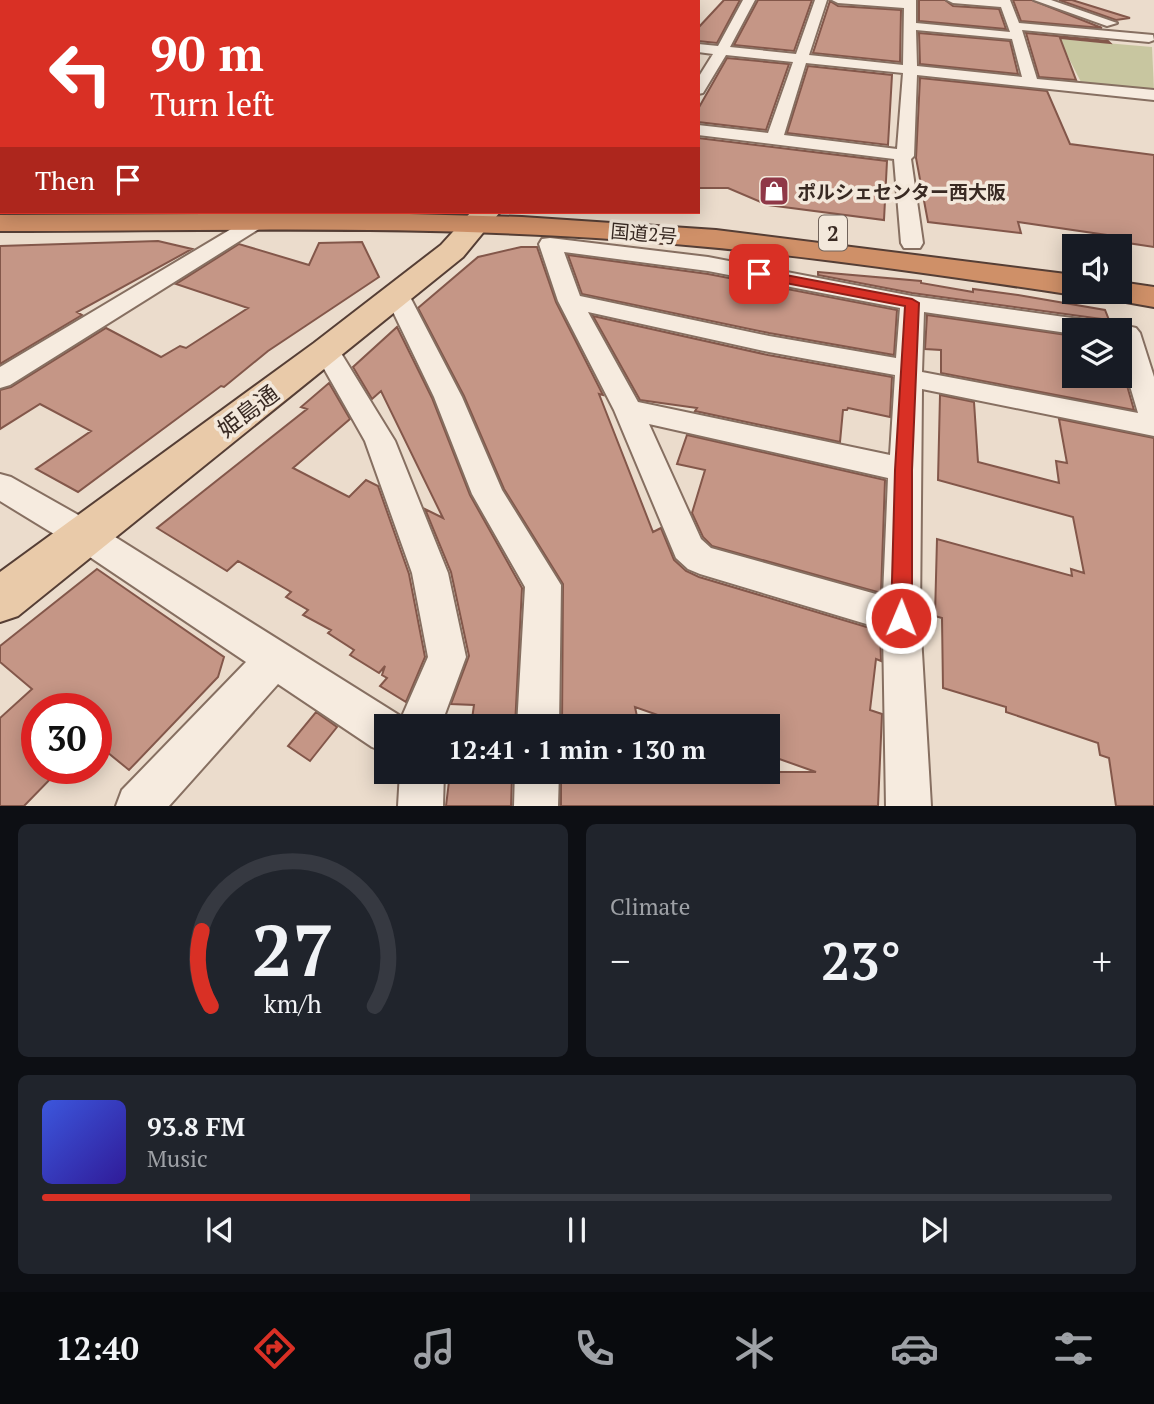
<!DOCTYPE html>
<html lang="en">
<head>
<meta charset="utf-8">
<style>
  :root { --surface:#171b24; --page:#20242c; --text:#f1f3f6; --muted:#9ea1a6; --line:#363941; --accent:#d93025 }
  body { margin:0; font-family:"PT Serif","Noto Sans JP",serif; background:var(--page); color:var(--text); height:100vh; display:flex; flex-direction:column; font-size:26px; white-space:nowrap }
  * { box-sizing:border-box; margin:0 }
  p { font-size:23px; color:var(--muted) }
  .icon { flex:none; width:38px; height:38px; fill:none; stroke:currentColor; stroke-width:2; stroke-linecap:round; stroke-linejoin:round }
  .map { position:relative; height:806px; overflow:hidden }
  .side { display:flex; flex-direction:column; gap:18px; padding:18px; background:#0d0f14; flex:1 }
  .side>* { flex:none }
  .top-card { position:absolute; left:0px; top:0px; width:700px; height:214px; box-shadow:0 4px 18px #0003; background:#d93025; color:#fff; overflow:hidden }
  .tools { position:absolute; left:1062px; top:234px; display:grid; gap:14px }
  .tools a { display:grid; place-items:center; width:70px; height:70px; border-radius:0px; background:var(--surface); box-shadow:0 4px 18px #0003; font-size:35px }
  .speed { position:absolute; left:21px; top:693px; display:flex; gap:14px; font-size:35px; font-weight:700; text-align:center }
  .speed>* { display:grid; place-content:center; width:91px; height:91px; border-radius:50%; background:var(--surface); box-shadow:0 4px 18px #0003; line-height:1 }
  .speed .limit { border:10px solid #d22; background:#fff; color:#111 }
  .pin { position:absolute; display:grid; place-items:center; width:60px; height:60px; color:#fff; margin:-30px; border-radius:14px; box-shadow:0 4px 10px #0006 }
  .me { position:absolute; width:77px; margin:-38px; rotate:1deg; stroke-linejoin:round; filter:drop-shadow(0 0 5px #0008) }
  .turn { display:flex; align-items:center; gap:24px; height:147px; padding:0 35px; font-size:32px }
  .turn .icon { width:91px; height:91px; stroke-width:2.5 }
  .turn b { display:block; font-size:49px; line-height:60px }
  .then { display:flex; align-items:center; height:66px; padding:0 35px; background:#0003; gap:14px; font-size:26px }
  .big { font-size:52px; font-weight:800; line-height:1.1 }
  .side .tile { flex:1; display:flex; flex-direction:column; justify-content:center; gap:10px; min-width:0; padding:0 24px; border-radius:10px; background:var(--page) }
  .side .dial { align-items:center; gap:0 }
  .dial svg { height:182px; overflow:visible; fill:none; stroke:var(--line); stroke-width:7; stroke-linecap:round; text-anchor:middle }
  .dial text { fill:var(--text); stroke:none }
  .song { display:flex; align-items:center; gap:21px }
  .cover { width:84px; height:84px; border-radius:10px; background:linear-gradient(135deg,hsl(230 70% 55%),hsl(250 70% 35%)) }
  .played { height:7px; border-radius:4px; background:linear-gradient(90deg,var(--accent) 40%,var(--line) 40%) }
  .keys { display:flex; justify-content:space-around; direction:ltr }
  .heat { display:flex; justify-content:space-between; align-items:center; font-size:38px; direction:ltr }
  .side .tiles { flex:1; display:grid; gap:18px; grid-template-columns:1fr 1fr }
  .tile:last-child { grid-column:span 2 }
  .trip { position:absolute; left:374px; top:714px; width:406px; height:70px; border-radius:0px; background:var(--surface); box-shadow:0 4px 18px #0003; font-weight:800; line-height:70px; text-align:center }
  .dock { display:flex; height:112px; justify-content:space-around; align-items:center; background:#090b0e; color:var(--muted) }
  .dock .icon { width:49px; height:49px }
  .dock .on { color:var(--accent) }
  .dock b { font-size:32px; color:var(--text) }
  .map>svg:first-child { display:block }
  .green { fill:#c8c6a0 }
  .building { fill:#c59686; stroke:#83574a; stroke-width:2 }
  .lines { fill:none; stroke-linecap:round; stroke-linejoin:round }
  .lane-casing { stroke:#866f61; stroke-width:4 }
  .street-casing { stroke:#866f61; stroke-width:4 }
  .primary-casing { stroke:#553e35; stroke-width:4 }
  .highway-casing { stroke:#553e35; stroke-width:4 }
  .lane { fill:#f6ebdf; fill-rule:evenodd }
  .street { fill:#f6ebdf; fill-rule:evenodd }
  .primary { fill:#e9caa9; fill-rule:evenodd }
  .highway { fill:#cf9068; fill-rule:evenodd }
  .route { fill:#d93025; stroke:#8d1f18; stroke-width:2 }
  .labels { text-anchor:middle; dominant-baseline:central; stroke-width:7; stroke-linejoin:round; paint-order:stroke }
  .far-poi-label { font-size:19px; font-weight:bold; fill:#392a23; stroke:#f3e8db; text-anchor:start }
  .far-street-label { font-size:19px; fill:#392a23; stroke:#f3e8db }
  .shield { fill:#f3e8db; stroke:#71635a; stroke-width:2 }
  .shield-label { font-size:21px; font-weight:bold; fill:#392a23 }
  .street-label { font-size:23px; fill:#392a23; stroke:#f3e8db }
</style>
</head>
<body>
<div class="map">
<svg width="1154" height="806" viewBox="0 0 1154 806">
  <rect width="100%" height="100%" fill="#ebdccc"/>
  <path class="green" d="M 1059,39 L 1152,47 L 1154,91 L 1082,84 Z"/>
  <path class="building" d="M 724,0 L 740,0 L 717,43 L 698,41 L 698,28 Z
    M 758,0 L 812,0 L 794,51 L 734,45 Z
    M 919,0 L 945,0 L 953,6 L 999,9 L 1006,29 L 919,21 Z
    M 1013,0 L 1032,0 L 1102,28 L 1021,21 Z
    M 1059,0 L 1072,0 L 1130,18 L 1116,20 Z
    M 830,1 L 838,6 L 901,10 L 900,62 L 813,53 Z
    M 919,33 L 1010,41 L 1018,74 L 920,64 Z
    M 1026,33 L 1108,41 L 1110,43 L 1060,38 L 1076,80 L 1039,77 Z
    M 727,58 L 789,64 L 766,130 L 698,122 L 698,109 Z
    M 808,66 L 892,75 L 888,145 L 787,133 Z
    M 920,78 L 1047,91 L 1070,144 L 1154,155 L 1154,247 L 1128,243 L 1127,238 L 1018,222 L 1021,233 L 928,222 L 916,158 Z
    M 698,138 L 887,161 L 884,220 L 768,205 L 728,188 L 698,188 Z
    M 158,241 L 192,249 L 77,312 L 82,315 L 0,364 L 0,246 Z
    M 362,242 L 379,277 L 268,351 L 224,387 L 221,386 L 78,492 L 36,469 L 91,431 L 40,404 L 0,429 L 0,390 L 11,387 L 106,328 L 161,357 L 180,346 L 186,348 L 248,308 L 176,284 L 239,244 L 309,265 L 319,243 Z
    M 521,247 L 537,247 L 556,302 L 603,395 L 599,394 L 653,532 L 661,528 L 674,560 L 686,571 L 699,577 L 880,631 L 881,661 L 876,659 L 870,710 L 882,714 L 878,806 L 561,806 L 561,779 L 570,779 L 570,772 L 816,772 L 768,755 L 768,726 L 689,726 L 635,707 L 639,726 L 562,726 L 563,584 L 504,489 L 464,396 L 418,308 L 478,257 Z
    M 568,255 L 708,274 L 897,310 L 894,355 L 769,333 L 582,294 Z
    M 818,272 L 921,281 L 921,283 L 973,292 L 973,289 L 1018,295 L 1105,310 L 1109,320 L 912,293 L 818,275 Z
    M 927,315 L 1074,336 L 1074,376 L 1120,376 L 1120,361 L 1134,410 L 941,373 L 941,350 L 925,349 Z
    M 593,316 L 768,355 L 892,377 L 890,417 L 848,408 L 847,410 L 843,410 L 840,442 L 695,411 L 697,408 L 640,400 Z
    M 397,327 L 432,398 L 470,495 L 522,588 L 515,726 L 471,726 L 474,705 L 451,704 L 469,656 L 451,572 L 425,509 L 443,518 L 381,391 L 372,399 L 353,367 Z
    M 329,383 L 350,419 L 293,468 L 349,497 L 366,480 L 378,486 L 409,574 L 425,657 L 406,702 L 380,686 L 387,678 L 382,675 L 385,666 L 379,673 L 350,655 L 354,650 L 328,633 L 331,630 L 303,615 L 308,610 L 286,597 L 291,592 L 238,561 L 227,571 L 157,528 L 307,409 L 301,407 Z
    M 940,395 L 974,402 L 978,462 L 1059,483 L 1056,461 L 1067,463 L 1059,419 L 1154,438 L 1154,806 L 1116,806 L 1109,758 L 1100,755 L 1098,743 L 1006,712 L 1006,707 L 943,688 L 942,618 L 935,616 L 937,539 L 1072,576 L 1071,569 L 1084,573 L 1073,517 L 938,480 Z
    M 687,435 L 885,480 L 881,593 L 712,546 L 703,537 L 692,513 L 705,470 L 677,464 Z
    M 97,569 L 224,657 L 218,677 L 129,770 L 96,743 L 96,709 L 37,709 L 37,768 L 61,768 L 24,806 L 0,806 L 0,718 L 32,689 L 0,662 L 0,646 Z
    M 316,712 L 337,727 L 310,761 L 288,746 Z
    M 450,773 L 512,776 L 511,806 L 446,806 Z"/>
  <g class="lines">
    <g class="lane-casing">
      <path id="lane" d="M 0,0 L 12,0 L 0,3 Z"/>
    </g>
    <g class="street-casing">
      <path id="street" d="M 81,0 L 93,0 L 94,2 L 83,2 Z
        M 143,0 L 158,0 L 156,2 Z
        M 293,0 L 335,0 L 336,1 L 292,2 Z
        M 417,0 L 429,0 L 429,2 L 417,2 Z
        M 455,0 L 484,0 L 485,2 L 457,2 Z
        M 573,0 L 585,0 L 572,2 Z
        M 743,0 L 755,0 L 730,47 L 796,54 L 815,0 L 827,0 L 809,55 L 903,65 L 904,8 L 838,3 L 832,0 L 916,0 L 916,23 L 1010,32 L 1001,7 L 953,3 L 947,0 L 1010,0 L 1019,23 L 1153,35 L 1154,40 L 1149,42 L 1022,30 L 1037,79 L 1154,90 L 1154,100 L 917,75 L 914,156 L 911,159 L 923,243 L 920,248 L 904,248 L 901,243 L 894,159 L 698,135 L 698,125 L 768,133 L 793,62 L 726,55 L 703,93 L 698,94 L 698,78 L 713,54 L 698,52 L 698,44 L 718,46 ZM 916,30 L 1012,39 L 1022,77 L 917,66 ZM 806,63 L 903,73 L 897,149 L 784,135 Z
        M 1034,0 L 1051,0 L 1117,23 L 1107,26 Z
        M 0,21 L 2,21 L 2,29 L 0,29 Z
        M 0,52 L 2,52 L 2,61 L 0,61 Z
        M 0,82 L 2,82 L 2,90 L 0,90 Z
        M 0,140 L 2,140 L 2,150 L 0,150 Z
        M 255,217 L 262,219 L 265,223 L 262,227 L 10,385 L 0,388 L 0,367 L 248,219 Z
        M 550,238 L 708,257 L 912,296 L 1108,323 C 1118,326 1125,325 1136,328 L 1140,333 L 1154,377 L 1154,436 L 922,389 L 920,618 L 931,806 L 886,806 L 883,629 L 700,574 L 688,569 L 676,558 L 614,410 L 558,301 L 539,244 L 542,239 ZM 564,252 L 708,271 L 900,308 L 896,358 L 769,336 L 580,296 ZM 588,312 L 769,352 L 895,375 L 890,455 L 638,402 ZM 924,312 L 1074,334 L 1074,331 L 1120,331 L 1120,352 L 1138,413 L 922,372 ZM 649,424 L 888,478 L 883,596 L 711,548 L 701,539 Z
        M 397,288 L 405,290 L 409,295 L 462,397 L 502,490 L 561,585 L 559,726 L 517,726 L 525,587 L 472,494 L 434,397 L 385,295 L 389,290 Z
        M 327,343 L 336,345 L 395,441 L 448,573 L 466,657 L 445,714 L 445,726 L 387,726 L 387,753 L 372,747 L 278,684 L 169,806 L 116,806 L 122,790 L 246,662 L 72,545 L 0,501 L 0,474 L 11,477 L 96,525 L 402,717 L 403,721 L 403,714 L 428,657 L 412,573 L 365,441 L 314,351 L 318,345 Z
        M 400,772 L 444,772 L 443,806 L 398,806 Z
        M 515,772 L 559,772 L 558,806 L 514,806 Z"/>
    </g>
    <g class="primary-casing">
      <path id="primary" d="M 661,0 L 677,0 L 660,2 Z
        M 471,212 L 500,212 L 463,257 L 18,616 L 0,622 L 0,572 L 314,343 L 441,245 Z"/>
    </g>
    <g class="highway-casing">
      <path id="highway" d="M 373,213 L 522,217 L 716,230 L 1074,275 L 1074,292 L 1083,292 L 1074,295 C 915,271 756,248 596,238 C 397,225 198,231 0,231 L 0,215 Z
        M 1120,282 L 1154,287 L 1154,307 L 1109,299 L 1104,292 L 1120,292 Z"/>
    </g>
    <use href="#lane" class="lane"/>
    <use href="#street" class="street"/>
    <use href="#primary" class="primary"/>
    <use href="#highway" class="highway"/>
  </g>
  <path class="route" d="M 759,270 L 912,299 L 919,303 L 912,470 L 912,618 L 909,625 L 901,628 L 894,625 L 891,618 L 895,470 L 905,306 L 754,277 L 753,274 Z"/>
  <defs>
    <g id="shop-square" transform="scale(1.575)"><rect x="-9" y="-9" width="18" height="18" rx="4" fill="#8f3847" stroke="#f3e8db"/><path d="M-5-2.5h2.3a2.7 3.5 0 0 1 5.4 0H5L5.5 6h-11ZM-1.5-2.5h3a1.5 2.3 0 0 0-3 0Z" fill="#fff"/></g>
  </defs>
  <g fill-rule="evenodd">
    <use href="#shop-square" x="774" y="191"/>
  </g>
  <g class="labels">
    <g class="far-poi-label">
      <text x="797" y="191">ポルシェセンター西大阪</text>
    </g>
    <g class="far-street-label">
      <text transform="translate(644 233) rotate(5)">国道2号</text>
    </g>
    <rect class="shield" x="819" y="215.5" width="28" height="35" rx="5"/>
    <g class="shield-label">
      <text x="833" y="233">2</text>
    </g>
    <g class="street-label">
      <text transform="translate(248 411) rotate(-37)">姫島通</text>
    </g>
  </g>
</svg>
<div class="tools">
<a><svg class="icon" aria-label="sound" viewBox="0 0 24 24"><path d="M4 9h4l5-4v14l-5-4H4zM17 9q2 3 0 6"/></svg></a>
<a><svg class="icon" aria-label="layers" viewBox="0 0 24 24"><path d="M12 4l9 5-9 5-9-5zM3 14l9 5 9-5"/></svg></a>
</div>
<div class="speed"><div class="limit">30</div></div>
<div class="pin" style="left:759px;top:274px;background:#d93025"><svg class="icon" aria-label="arrive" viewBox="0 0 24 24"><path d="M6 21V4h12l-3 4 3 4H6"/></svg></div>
<svg class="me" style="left:901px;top:618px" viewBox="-20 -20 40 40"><circle r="17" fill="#d93025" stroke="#fff" stroke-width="3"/><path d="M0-11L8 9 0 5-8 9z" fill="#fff"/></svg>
<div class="trip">12:41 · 1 min · 130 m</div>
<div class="top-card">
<div class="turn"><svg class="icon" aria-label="left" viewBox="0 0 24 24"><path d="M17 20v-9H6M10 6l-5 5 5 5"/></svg><div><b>90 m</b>Turn left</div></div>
<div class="then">Then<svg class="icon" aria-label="arrive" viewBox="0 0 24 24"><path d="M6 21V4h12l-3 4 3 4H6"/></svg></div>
</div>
</div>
<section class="side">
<div class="tiles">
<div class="tile dial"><svg viewBox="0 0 100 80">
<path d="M14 69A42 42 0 1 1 86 69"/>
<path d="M14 69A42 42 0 0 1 10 36" stroke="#d93025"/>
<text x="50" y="56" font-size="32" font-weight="700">27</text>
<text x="50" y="72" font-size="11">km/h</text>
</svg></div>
<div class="tile"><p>Climate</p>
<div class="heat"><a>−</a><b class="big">23°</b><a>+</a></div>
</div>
<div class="tile">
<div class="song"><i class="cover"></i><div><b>93.8 FM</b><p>Music</p></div></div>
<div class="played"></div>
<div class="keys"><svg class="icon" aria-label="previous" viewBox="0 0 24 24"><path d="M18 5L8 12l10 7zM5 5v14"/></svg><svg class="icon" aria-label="pause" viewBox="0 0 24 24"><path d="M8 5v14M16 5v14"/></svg><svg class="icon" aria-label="next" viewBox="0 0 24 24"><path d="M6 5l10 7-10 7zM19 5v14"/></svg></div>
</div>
</div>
</section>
<nav class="dock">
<b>12:40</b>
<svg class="icon on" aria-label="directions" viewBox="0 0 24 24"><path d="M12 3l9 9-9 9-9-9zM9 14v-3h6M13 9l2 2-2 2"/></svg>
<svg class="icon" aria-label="music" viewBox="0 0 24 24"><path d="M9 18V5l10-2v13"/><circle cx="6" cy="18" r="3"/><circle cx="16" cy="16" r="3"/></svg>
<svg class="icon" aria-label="phone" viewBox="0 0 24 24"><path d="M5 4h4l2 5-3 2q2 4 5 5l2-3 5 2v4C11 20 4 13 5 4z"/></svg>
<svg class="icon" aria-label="climate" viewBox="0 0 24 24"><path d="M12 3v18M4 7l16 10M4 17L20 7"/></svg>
<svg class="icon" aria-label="car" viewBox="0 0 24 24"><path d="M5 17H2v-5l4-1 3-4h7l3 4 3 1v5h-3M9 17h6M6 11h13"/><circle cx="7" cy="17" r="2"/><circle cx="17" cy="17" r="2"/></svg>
<svg class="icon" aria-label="filters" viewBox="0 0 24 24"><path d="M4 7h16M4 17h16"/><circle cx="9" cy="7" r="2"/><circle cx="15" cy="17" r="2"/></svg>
</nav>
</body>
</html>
